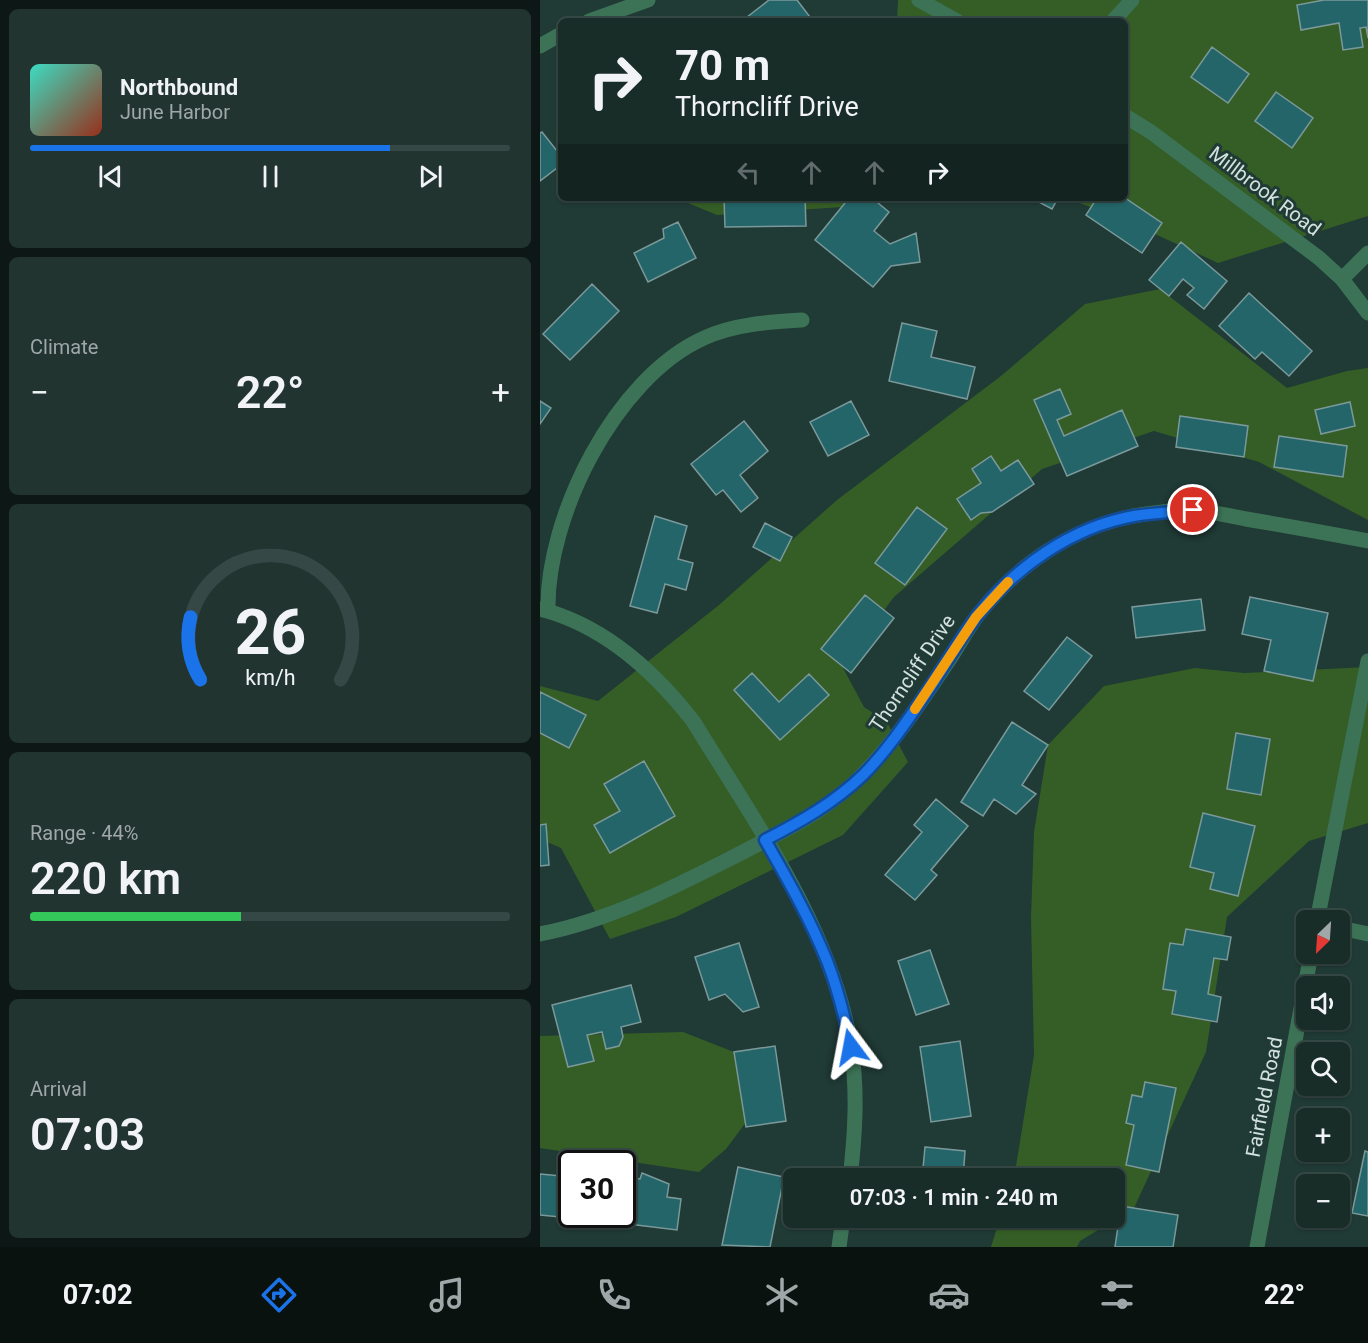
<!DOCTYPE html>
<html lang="en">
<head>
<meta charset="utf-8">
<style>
  :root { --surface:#182c28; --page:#213430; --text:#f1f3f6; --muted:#9fa7a8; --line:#364845; --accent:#1a73e8 }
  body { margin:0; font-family:Roboto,sans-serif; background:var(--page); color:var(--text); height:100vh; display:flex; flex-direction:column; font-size:22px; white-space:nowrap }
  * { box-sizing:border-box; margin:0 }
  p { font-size:20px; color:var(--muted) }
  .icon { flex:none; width:33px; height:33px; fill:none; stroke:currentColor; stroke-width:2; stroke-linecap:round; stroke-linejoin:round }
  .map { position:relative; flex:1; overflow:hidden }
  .drawer { display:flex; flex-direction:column; gap:9px; padding:9px; background:#0d1816; width:540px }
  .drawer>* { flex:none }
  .hud { position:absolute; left:18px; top:18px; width:570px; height:183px; border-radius:9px; box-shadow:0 2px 4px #0004,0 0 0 2px var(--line); background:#182c28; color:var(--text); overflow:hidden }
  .needle { width:39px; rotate:205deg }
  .tools { position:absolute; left:756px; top:910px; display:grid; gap:12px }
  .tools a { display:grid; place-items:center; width:54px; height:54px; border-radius:9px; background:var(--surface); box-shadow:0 2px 4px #0004,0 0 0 2px var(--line); font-size:30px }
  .speed { position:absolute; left:18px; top:1150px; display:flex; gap:12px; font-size:30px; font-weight:700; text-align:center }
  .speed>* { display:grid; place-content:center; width:78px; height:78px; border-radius:50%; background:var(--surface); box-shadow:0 2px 4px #0004,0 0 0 2px var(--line); line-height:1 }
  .speed .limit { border:3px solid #111; border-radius:9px; background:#fff; color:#111 }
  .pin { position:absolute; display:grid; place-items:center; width:51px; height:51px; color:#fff; margin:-26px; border:3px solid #fff; border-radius:50%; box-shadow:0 2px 6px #0007 }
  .me { position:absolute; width:66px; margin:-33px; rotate:347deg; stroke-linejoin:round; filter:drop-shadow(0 0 4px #0008) }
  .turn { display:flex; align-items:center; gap:21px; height:126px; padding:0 18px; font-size:27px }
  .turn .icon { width:78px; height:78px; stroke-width:2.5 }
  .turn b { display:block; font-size:42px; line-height:51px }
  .lanes { display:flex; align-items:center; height:57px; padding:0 18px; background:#0003; justify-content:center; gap:30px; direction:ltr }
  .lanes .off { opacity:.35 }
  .big { font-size:45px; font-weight:600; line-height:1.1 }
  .drawer .tile { flex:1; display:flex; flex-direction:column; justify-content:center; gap:9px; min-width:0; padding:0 21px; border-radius:9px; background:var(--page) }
  .drawer .dial { align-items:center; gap:0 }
  .dial svg { height:156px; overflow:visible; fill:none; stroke:var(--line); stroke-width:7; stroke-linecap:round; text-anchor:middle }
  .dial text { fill:var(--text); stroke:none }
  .song { display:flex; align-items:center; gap:18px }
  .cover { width:72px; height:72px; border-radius:9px; background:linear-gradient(135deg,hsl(170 70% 55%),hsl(10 70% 35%)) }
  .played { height:6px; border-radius:3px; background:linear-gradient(90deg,var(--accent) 75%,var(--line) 75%) }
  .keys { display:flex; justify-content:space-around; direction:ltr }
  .heat { display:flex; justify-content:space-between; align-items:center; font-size:33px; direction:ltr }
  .charge { height:9px; border-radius:4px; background:linear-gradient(90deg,#34c759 44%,var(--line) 0) }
  .trip { position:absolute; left:243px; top:1168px; width:342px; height:60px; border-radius:9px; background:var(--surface); box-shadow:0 2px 4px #0004,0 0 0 2px var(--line); font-weight:600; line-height:60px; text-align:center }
  .tab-bar { display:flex; height:96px; justify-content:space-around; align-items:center; background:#0a1210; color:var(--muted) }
  .tab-bar .icon { width:42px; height:42px }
  .tab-bar .on { color:var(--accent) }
  .tab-bar b { font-size:27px; color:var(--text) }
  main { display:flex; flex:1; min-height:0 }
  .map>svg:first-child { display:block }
  .green { fill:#355e26 }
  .building { fill:#236568; stroke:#7b999b; stroke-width:1.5 }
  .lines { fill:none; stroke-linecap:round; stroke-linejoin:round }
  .minor { stroke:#3c7356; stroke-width:15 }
  .route-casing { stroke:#114b97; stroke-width:15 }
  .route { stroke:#1a73e8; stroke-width:10 }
  .slow { stroke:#f59e0b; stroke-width:10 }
  .labels { text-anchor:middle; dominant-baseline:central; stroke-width:6; stroke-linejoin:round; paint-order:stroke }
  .street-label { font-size:20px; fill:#d3e2de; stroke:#203a35 }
</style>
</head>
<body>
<main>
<section class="drawer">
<div class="tile">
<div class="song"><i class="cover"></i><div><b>Northbound</b><p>June Harbor</p></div></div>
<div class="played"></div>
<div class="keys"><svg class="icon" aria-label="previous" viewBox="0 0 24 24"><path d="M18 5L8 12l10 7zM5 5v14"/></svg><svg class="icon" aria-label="pause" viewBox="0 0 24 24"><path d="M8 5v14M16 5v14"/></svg><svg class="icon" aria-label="next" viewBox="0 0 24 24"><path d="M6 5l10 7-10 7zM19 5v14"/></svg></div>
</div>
<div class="tile"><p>Climate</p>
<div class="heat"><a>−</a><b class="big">22°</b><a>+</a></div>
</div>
<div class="tile dial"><svg viewBox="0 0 100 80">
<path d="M14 69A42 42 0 1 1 86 69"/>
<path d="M14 69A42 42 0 0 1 9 37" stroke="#1a73e8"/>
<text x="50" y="56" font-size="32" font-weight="700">26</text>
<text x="50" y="72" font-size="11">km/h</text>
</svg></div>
<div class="tile"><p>Range · 44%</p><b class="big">220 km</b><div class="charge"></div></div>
<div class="tile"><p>Arrival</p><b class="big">07:03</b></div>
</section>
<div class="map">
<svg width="828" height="1247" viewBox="0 0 828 1247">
  <rect width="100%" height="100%" fill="#203a35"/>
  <path class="green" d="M 358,0 L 828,0 L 828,216 L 678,263 L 578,217 L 526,198 L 585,198 L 585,21 L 357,21 Z
    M 136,198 L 368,198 L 303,207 L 177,215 Z
    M 620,289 L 747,388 L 807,371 L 828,368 L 828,520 L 719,462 L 614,431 L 502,469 L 354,597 L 302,666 L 324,707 L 347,722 L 368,762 L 303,835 L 136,917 L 70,939 L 21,848 L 0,839 L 0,686 L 58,701 L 179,605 L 297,500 L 461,376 L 545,304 Z
    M 828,667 L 828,823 L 769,841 L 687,917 L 666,1052 L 594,1208 L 540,1241 L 537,1247 L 451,1247 L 460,1218 L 574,1218 L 574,1179 L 472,1179 L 476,1166 L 494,1055 L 491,918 L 494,832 L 508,745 L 564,686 L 655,668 L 704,673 Z
    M 143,1032 L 194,1052 L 225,1097 L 186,1149 L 159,1172 L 0,1148 L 0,1036 Z"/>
  <path class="building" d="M 229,0 L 257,0 L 273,21 L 202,21 Z
    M 784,0 L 828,0 L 828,38 L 826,27 L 820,28 L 823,47 L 803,50 L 799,23 L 761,30 L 757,5 Z
    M 672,47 L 709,74 L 688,103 L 651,77 Z
    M 736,92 L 773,118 L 752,148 L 715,121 Z
    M 2,132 L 21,156 L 21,165 L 0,181 L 0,133 Z
    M 184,198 L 265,198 L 266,226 L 185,227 Z
    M 309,198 L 332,198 L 349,212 L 334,231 L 350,244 L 376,233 L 380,262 L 351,266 L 333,287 L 275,240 Z
    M 496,198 L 518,198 L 512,209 L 495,200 Z
    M 557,198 L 585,198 L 622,223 L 602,253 L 546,215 Z
    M 138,222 L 156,258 L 108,282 L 94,253 L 124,238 L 123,229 Z
    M 641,242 L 687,281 L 664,309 L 647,295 L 654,288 L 643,279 L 629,296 L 609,280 Z
    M 52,284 L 79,311 L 30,360 L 3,334 Z
    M 709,293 L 772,351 L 749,376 L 722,352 L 715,359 L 679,326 Z
    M 362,323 L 397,331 L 391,357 L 435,367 L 427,399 L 349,381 Z
    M 520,389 L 531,414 L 517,420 L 524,436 L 582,410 L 598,446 L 527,476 L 494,400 Z
    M 0,401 L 11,408 L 0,424 Z
    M 311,401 L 329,435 L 288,456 L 270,422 Z
    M 810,402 L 815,426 L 781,434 L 775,410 Z
    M 640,416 L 708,426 L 704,457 L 636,447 Z
    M 204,421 L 228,451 L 200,475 L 218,498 L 201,512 L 183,490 L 176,495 L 151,464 Z
    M 739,436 L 807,446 L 803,477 L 734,467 Z
    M 451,456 L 461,471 L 478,460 L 494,484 L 452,512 L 441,513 L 431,520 L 417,499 L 441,483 L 432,469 Z
    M 377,507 L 407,529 L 365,585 L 335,563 Z
    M 115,516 L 147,526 L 138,559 L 153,563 L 146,590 L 125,584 L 117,613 L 90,606 Z
    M 225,523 L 252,537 L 240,561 L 213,547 Z
    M 325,595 L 354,618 L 311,673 L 281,649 Z
    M 710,597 L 788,613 L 773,681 L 724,671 L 731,640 L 702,634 Z
    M 661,599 L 665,630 L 596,638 L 592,607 Z
    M 527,637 L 552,656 L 509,710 L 484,691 Z
    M 212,673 L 239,702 L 269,674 L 289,695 L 240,740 L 194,690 Z
    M 0,692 L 46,715 L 29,748 L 0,733 Z
    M 472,722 L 508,745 L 482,785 L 496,794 L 476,814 L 454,799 L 443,816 L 421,802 Z
    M 696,733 L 730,739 L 721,795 L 687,789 Z
    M 104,761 L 135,816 L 70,853 L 54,825 L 80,811 L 64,784 Z
    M 396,799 L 428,826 L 391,870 L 397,875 L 375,900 L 345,875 L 382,832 L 374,825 Z
    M 663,813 L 715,826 L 698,896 L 670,889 L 674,873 L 650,867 Z
    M 6,824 L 9,865 L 0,866 L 0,825 Z
    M 646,929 L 691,937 L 687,960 L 674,958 L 668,994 L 681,997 L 677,1022 L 632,1014 L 636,991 L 623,989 L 630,943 L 643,945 Z
    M 199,943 L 219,1007 L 203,1012 L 185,994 L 169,1000 L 155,957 Z
    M 390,950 L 409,1004 L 376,1015 L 358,961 Z
    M 91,985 L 101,1022 L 81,1027 L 83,1037 L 79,1046 L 66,1049 L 62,1032 L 47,1035 L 54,1061 L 28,1067 L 12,1005 Z
    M 420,1041 L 431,1116 L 391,1122 L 380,1047 Z
    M 235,1046 L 246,1121 L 206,1127 L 194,1052 Z
    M 605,1082 L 636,1088 L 619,1172 L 586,1165 L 594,1125 L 586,1123 L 592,1095 L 602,1097 Z
    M 385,1147 L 425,1151 L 423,1179 L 382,1179 Z
    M 825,1151 L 828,1152 L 828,1216 L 812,1213 Z
    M 198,1167 L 244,1177 L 230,1247 L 182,1245 Z
    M 102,1173 L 129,1184 L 127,1197 L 141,1199 L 137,1230 L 64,1221 L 64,1215 L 82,1215 L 82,1177 L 100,1179 Z
    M 0,1174 L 32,1177 L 32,1215 L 41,1215 L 40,1219 L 0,1215 Z
    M 581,1206 L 638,1215 L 633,1247 L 575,1247 Z
    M 378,1218 L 419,1218 L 419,1227 L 378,1223 Z"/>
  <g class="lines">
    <path class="minor" d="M 379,0 L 417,21
      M 49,21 L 108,0
      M 573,21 L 592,0
      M 0,46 L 21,34
      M 585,116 L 611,132 L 779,258 L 802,279 L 828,313
      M 802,279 L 828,253
      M 0,609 C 63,625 114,671 153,721 C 213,819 293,931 311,1047 C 318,1091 315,1135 310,1179
      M 8,611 C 6,517 75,378 164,338 C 194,324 229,322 262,320
      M 777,921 L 828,661
      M 800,928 L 828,934
      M 0,934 C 72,920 136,886 201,853 C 245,830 291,809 325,772 C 358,738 384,697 411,657 C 420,643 428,628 438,615 C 476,566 531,528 593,516 C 611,513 633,510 652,510 C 670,511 689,516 706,519 C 747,526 787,533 828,541
      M 299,1247 L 303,1218
      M 717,1247 L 771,954"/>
  </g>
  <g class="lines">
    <g class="route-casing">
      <path id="route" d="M 311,1047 C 305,1018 298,989 287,961 C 270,919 248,880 225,840 C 260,822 294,803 323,775 C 348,750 367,721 387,692 C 404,667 419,640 437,616 C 475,567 532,527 594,516 C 614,513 634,512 653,510"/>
    </g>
    <use href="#route" class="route"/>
    <path class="slow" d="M 375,709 L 436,617 L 468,582"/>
  </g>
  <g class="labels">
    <g class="street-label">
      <text transform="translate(725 191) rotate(37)">Millbrook Road</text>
      <text transform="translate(372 673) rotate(-56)">Thorncliff Drive</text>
      <text transform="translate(724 1097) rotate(-79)">Fairfield Road</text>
    </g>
  </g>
</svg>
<div class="tools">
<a><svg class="needle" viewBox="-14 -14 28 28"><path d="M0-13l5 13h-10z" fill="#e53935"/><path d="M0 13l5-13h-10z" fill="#9fa7a8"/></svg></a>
<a><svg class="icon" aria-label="sound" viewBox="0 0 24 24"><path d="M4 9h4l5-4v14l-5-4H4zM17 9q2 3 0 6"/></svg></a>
<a><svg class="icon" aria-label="search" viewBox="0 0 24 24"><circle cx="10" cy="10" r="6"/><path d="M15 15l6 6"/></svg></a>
<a>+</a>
<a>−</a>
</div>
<div class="speed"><div class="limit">30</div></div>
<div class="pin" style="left:653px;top:510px;background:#d93025"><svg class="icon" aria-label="arrive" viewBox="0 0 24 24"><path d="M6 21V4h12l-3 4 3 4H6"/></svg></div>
<svg class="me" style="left:311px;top:1047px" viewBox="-20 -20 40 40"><path d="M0-17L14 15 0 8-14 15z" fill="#1a73e8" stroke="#fff" stroke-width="4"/></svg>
<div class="trip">07:03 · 1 min · 240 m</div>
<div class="hud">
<div class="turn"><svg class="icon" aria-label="right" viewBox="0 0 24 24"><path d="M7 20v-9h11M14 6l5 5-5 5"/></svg><div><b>70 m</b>Thorncliff Drive</div></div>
<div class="lanes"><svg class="icon off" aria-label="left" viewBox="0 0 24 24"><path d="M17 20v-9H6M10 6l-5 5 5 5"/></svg><svg class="icon off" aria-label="ahead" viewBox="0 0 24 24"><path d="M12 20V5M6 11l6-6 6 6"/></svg><svg class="icon off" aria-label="ahead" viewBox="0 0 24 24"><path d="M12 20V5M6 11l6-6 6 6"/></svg><svg class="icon" aria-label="right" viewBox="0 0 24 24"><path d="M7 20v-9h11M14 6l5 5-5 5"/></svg></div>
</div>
</div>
</main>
<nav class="tab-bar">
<b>07:02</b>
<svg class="icon on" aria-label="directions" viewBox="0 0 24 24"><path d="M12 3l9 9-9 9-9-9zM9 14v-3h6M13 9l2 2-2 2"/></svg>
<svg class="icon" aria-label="music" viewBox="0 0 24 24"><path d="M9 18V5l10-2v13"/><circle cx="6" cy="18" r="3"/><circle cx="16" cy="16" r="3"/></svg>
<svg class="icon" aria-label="phone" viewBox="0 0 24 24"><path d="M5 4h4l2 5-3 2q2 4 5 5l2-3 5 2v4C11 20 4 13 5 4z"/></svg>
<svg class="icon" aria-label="climate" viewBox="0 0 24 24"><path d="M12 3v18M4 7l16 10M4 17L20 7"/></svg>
<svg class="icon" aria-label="car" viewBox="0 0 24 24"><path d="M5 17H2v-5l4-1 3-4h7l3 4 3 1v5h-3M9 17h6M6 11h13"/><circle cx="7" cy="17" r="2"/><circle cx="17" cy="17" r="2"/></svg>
<svg class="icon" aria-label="filters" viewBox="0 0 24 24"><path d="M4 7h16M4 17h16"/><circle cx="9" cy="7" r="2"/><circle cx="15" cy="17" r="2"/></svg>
<b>22°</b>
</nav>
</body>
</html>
